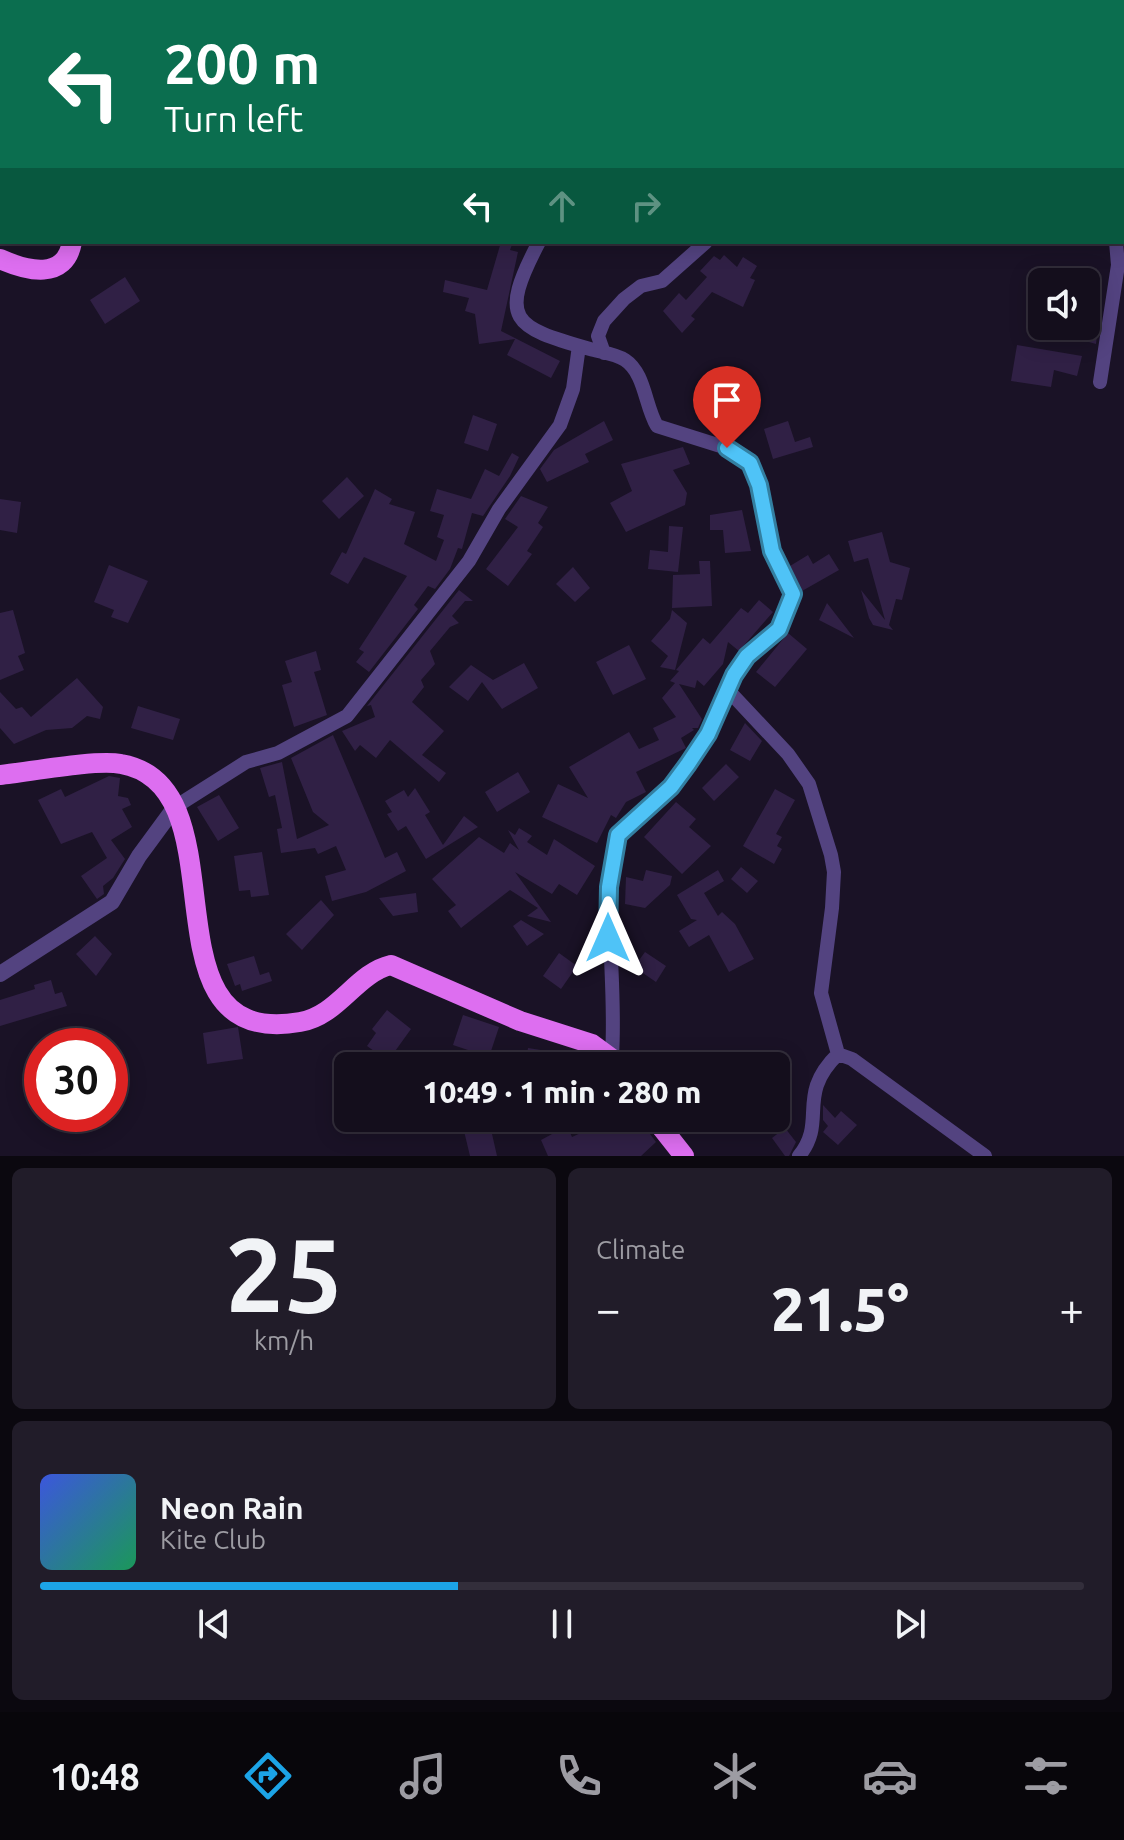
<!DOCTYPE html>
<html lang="en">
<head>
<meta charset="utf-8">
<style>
  :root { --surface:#140e1c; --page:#211c29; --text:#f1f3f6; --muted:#9d9ca3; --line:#332e3b; --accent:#1ca4e7 }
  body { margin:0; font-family:Ubuntu,sans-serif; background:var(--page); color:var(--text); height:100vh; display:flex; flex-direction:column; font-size:30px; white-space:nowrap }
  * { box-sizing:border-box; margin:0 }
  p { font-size:26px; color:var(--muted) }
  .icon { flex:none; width:44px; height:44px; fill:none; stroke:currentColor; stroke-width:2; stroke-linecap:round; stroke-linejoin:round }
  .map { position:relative; height:1156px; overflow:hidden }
  .panel { display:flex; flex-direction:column; gap:12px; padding:12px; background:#0b080f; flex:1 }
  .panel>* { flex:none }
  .guide { position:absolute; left:0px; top:0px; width:1124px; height:244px; box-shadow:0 4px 20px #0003,0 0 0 2px var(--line); background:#0b6e4f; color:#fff; overflow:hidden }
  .buttons { position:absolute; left:1028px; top:268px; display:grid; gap:16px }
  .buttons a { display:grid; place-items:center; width:72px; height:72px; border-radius:12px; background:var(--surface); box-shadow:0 4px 20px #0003,0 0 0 2px var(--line); font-size:40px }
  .speed { position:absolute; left:24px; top:1028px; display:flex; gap:16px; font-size:40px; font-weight:700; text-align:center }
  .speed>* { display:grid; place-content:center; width:104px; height:104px; border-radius:50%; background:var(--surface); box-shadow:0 4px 20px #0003,0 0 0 2px var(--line); line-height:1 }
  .speed .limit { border:12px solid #d22; background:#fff; color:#111 }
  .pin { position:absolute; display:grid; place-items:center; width:68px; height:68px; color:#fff; margin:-82px -34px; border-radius:50% 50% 50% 0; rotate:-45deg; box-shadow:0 0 8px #0007 }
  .pin .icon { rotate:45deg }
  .me { position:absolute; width:88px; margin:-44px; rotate:0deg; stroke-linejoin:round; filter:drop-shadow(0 0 6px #0008) }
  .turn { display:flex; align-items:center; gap:28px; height:168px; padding:0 32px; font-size:36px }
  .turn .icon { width:104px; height:104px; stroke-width:2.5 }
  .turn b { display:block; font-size:56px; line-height:68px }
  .lanes { display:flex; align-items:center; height:76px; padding:0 32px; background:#0003; justify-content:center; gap:40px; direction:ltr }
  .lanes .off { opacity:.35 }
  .big { font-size:60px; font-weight:800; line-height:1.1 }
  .panel .tile { flex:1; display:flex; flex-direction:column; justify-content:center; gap:12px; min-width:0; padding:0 28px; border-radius:12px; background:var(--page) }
  .panel .dial { align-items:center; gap:0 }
  .dial b { font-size:104px; line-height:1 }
  .song { display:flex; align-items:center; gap:24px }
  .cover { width:96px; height:96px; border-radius:12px; background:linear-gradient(135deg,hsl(230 70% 55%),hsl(150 70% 35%)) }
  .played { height:8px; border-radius:4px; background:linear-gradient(90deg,var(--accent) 40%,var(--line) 40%) }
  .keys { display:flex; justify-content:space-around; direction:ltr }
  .heat { display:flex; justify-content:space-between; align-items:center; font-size:44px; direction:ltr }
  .panel .tiles { flex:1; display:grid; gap:12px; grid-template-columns:1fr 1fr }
  .tile:last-child { grid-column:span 2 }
  .trip { position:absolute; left:334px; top:1052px; width:456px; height:80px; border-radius:12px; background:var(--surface); box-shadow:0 4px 20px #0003,0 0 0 2px var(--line); font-weight:800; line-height:80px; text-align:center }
  .menu { display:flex; height:128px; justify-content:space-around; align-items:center; background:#08060b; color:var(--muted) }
  .menu .icon { width:56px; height:56px }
  .menu .active { color:var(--accent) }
  .menu b { font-size:36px; color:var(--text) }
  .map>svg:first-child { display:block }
  .building { fill:#302045 }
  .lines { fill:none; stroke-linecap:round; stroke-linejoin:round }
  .minor { stroke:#534380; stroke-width:14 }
  .tertiary { stroke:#534380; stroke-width:16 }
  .primary { stroke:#dd6ef0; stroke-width:20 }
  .route-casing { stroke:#337fa1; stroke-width:20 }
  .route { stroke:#4fc3f7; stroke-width:14 }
</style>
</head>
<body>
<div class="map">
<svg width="1124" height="1156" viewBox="0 0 1124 1156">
  <rect width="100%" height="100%" fill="#1a1226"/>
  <path class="building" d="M 501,242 L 513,242 L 510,250 L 518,252 L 501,331 L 560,361 L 551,378 L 507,355 L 515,339 L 479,344 L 475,314 L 465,311 L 469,298 L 443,292 L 445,280 L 487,290 Z
    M 724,255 L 737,267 L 743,257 L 757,266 L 750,278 L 755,280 L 743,307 L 712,292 L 691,316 L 695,319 L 682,333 L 663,311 L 679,293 L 686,300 L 707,277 L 700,271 L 714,256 L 720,260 Z
    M 125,277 L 140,301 L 105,324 L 90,300 Z
    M 1086,323 L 1098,326 L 1096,344 L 1043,329 L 1043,326 Z
    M 1017,345 L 1082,356 L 1077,376 L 1054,370 L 1051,387 L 1011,381 Z
    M 473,415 L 497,424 L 488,451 L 464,443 Z
    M 604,421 L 613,440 L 585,454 L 589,462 L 547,482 L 540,469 L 554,450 Z
    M 788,421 L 795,442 L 810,437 L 813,447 L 773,459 L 764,429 Z
    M 683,447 L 690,464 L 673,470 L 687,493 L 685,505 L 626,532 L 610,503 L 632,491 L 621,464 Z
    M 512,453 L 519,457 L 510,476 L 483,516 L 472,513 L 462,549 L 458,548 L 450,569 L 435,589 L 428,586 L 414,605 L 418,609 L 369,672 L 356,662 L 364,652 L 359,649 L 407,576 L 364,557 L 348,584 L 330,574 L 342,552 L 346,554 L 375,489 L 392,499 L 389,504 L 415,512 L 404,544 L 436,561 L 444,540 L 437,537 L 444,515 L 430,511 L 437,489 L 471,499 L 485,469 L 499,476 Z
    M 347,477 L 364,496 L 339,519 L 322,501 Z
    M 521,496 L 548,507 L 538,523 L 543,527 L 527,551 L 532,554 L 508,586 L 486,569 L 518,527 L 505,519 Z
    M 0,499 L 21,502 L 17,533 L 0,530 Z
    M 742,510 L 751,551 L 725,553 L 723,530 L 710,530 L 710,515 Z
    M 669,526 L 683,527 L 678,572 L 648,569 L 650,550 L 668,552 Z
    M 882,532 L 890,562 L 910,568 L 902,600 L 896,599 L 889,625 L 893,630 L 873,625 L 869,618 L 861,590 L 885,620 L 868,558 L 854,562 L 848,541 Z
    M 829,554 L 839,570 L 802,591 L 790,566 L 808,555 L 813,564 Z
    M 699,561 L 710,561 L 712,606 L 672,608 L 673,575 L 700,574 Z
    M 109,565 L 148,581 L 128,623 L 111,617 L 114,610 L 94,602 Z
    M 573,567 L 590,588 L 575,602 L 556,584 Z
    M 459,590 L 473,601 L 465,601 L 452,616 L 459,623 L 450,627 L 430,651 L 435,664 L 421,680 L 424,687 L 412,702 L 444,731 L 422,755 L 446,773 L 439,782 L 390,740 L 376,758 L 360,745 L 355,751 L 342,731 L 375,717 L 371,705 L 367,706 Z
    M 759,600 L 773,612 L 739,651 L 728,642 L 723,664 L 704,686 L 697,680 L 695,688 L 679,684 L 702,719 L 698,728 L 692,728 L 694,730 L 681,738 L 686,748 L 636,772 L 646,792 L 626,802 L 616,818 L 611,815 L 597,843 L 542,817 L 558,784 L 588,798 L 569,767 L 629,732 L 639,749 L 659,740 L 653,728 L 676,717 L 662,698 L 675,683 L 670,681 L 679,671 L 676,670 L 703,638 L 710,644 L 741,608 L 748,613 Z
    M 827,603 L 854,638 L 819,620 Z
    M 13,610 L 25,653 L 18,656 L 24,670 L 0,680 L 0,613 Z
    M 672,610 L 687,623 L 675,670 L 660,667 L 668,656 L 651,641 L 670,619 Z
    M 788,633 L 807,649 L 775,687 L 756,672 Z
    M 629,645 L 646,679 L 613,695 L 596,662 Z
    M 316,651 L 321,670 L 314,672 L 327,715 L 294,727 L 282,685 L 292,682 L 285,661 Z
    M 524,663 L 538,688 L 502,709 L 482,682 L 468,701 L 449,687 L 471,665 L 493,680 Z
    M 77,678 L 103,707 L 100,719 L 87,716 L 72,728 L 46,730 L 14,744 L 0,728 L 0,692 L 16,709 L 22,707 L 31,717 Z
    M 138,706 L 180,719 L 173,740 L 131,728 Z
    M 745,723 L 762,741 L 750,761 L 730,750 Z
    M 333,735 L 385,858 L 397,852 L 406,871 L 366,892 L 332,901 L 325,876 L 346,870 L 336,846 L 318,854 L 315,848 L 281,853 L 277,829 L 282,828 L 275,795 L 269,797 L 260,768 L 282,762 L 297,839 L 329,825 L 313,812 L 291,758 Z
    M 726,764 L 739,777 L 714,801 L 702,788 Z
    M 518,772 L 530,792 L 497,812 L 485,792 Z
    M 109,776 L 120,778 L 118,796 L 128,798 L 131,805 L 122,809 L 132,827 L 111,840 L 125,859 L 113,878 L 103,886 L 104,894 L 97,899 L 81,876 L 107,858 L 92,832 L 61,844 L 38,800 L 61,789 L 65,797 Z
    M 415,788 L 430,812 L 425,815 L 443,845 L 464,816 L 478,827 L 426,859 L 406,826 L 398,831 L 387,814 L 392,812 L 385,801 L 404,790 L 408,797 Z
    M 775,789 L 795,800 L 776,834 L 782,837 L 777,846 L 782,849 L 774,864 L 743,846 Z
    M 219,795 L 239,828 L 218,841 L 197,807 Z
    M 676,802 L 696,819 L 689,827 L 711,846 L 682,874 L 644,837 Z
    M 519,828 L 532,836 L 527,842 L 547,855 L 554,839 L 595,866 L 577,895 L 559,884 L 552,894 L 515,872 L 551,922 L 527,916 L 538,908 L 510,890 L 461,928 L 448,911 L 456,905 L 432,879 L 479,837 L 504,853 L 510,843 L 519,850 L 508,830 L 515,835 Z
    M 262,852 L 269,895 L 251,897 L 250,890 L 239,891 L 234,856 Z
    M 741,867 L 758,881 L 747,893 L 731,879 Z
    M 646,870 L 672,876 L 670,885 L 645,908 L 625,904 L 626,877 L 643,881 Z
    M 718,870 L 724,881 L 704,893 L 718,916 L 722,912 L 735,924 L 754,959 L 729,972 L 709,935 L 689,947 L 679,931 L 697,920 L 691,919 L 677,895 Z
    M 416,893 L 418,912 L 393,916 L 379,898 Z
    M 321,900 L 334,915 L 302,950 L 286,934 Z
    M 521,920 L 544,934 L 527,946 L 513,926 Z
    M 95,936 L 112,954 L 96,976 L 76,954 Z
    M 645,952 L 666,966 L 656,982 L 634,967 Z
    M 559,953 L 577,966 L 561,989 L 543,976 Z
    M 254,956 L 260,975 L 269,972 L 272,981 L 242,991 L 240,984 L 235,986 L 227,964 Z
    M 51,980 L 55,994 L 62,992 L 67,1006 L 0,1026 L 0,1000 L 35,989 L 34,985 Z
    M 387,1010 L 411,1029 L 388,1061 L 367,1046 L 376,1033 L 372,1029 Z
    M 463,1015 L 499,1027 L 489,1057 L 453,1045 Z
    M 238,1027 L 243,1059 L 207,1064 L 203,1033 Z
    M 528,1048 L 566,1054 L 568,1050 L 593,1061 L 592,1066 L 525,1066 Z
    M 823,1105 L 835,1118 L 841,1111 L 857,1125 L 838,1145 L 823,1132 L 828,1126 L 823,1120 Z
    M 497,1118 L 537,1118 L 538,1123 L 499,1131 Z
    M 629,1118 L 638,1118 L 656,1142 L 641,1156 L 548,1156 L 541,1140 L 567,1126 L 572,1137 L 605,1122 L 610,1133 Z
    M 490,1125 L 497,1156 L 470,1156 L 464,1131 Z
    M 785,1128 L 796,1142 L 789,1156 L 785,1156 L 772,1138 Z"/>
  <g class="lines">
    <path class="minor" d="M 232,2 L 234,0
      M 604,2 L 605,0
      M 866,2 L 867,0
      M 1122,201 L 1124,195
      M 539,242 C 498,320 512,327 590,349 C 600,352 616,354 625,360 C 645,373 645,406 657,426 L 727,448 L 750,463 L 759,485 L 772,551 L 793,594 C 780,638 764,631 743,662 C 720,694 711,733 687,765 C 668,792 640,809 618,835 C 601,909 617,981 612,1055
      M 604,353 L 598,336 L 604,321 L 624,299 L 641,286 L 662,281 L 706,242
      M 1100,382 L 1118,265 L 1116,242
      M 727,689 L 788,754 L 809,784 L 831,855 L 834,872 L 832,908 L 821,993 L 838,1054
      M 175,807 L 246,762 L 278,753 L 347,716 L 469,561 L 499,509 L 560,425 L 573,389 L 579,346
      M 799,1156 C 828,1120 795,1096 838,1054 L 852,1059 L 985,1156"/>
    <path class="tertiary" d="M 0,974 L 112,902 L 139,856 L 175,807"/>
    <path class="primary" d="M 0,158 L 2,158
      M 0,259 C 27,271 65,281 72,242
      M 0,775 C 29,772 96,759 121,764 C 248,786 135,1051 300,1022 C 338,1016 356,973 391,965 L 520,1021 L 592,1044 L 622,1066
      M 654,1118 L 684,1156"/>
  </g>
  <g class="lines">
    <g class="route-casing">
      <path id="route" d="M 608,938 L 609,887 L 618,835 L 671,787 L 688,764 L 708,734 L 734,675 L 747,656 L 779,629 L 793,594 L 772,551 L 759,485 L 750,463 L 727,448"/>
    </g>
    <use href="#route" class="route"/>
  </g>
</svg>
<div class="buttons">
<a><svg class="icon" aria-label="sound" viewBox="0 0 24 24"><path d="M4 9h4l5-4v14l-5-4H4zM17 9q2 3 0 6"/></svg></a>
</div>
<div class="speed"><div class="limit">30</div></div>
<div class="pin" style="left:727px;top:448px;background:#d93025"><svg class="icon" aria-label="arrive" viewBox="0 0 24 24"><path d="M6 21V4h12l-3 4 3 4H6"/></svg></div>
<svg class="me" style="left:608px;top:938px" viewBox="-20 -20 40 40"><path d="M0-17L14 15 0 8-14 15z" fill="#4fc3f7" stroke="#fff" stroke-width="4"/></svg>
<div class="trip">10:49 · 1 min · 280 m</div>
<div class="guide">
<div class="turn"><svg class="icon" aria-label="left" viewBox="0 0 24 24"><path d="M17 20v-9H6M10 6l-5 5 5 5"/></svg><div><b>200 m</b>Turn left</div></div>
<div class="lanes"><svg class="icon" aria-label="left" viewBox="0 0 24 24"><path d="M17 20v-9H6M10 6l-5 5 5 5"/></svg><svg class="icon off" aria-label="ahead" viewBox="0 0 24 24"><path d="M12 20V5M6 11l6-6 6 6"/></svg><svg class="icon off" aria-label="right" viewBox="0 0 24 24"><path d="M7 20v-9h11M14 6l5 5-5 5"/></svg></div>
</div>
</div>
<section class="panel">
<div class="tiles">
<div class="tile dial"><b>25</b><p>km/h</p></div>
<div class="tile"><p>Climate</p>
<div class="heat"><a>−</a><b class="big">21.5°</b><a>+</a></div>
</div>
<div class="tile">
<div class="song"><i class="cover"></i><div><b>Neon Rain</b><p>Kite Club</p></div></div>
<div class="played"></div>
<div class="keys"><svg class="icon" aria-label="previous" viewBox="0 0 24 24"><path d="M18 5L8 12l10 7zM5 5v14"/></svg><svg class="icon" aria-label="pause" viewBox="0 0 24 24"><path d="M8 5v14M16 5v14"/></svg><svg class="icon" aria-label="next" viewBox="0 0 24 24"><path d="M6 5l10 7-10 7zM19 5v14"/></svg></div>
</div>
</div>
</section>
<nav class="menu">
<b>10:48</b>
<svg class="icon active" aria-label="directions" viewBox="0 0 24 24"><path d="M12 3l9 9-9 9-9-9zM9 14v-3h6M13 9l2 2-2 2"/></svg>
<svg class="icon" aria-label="music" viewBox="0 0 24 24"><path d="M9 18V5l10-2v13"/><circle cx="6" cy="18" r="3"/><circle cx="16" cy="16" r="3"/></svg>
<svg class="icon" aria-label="phone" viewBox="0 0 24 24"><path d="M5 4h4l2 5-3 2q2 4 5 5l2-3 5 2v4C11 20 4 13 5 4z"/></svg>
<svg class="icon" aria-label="climate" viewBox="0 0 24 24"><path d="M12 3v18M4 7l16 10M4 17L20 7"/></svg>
<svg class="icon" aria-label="car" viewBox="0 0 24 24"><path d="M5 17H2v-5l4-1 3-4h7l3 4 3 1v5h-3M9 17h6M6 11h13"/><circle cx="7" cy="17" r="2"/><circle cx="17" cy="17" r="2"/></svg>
<svg class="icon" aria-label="filters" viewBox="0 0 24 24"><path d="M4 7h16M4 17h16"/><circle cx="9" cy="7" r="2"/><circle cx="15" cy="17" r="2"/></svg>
</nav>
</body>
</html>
